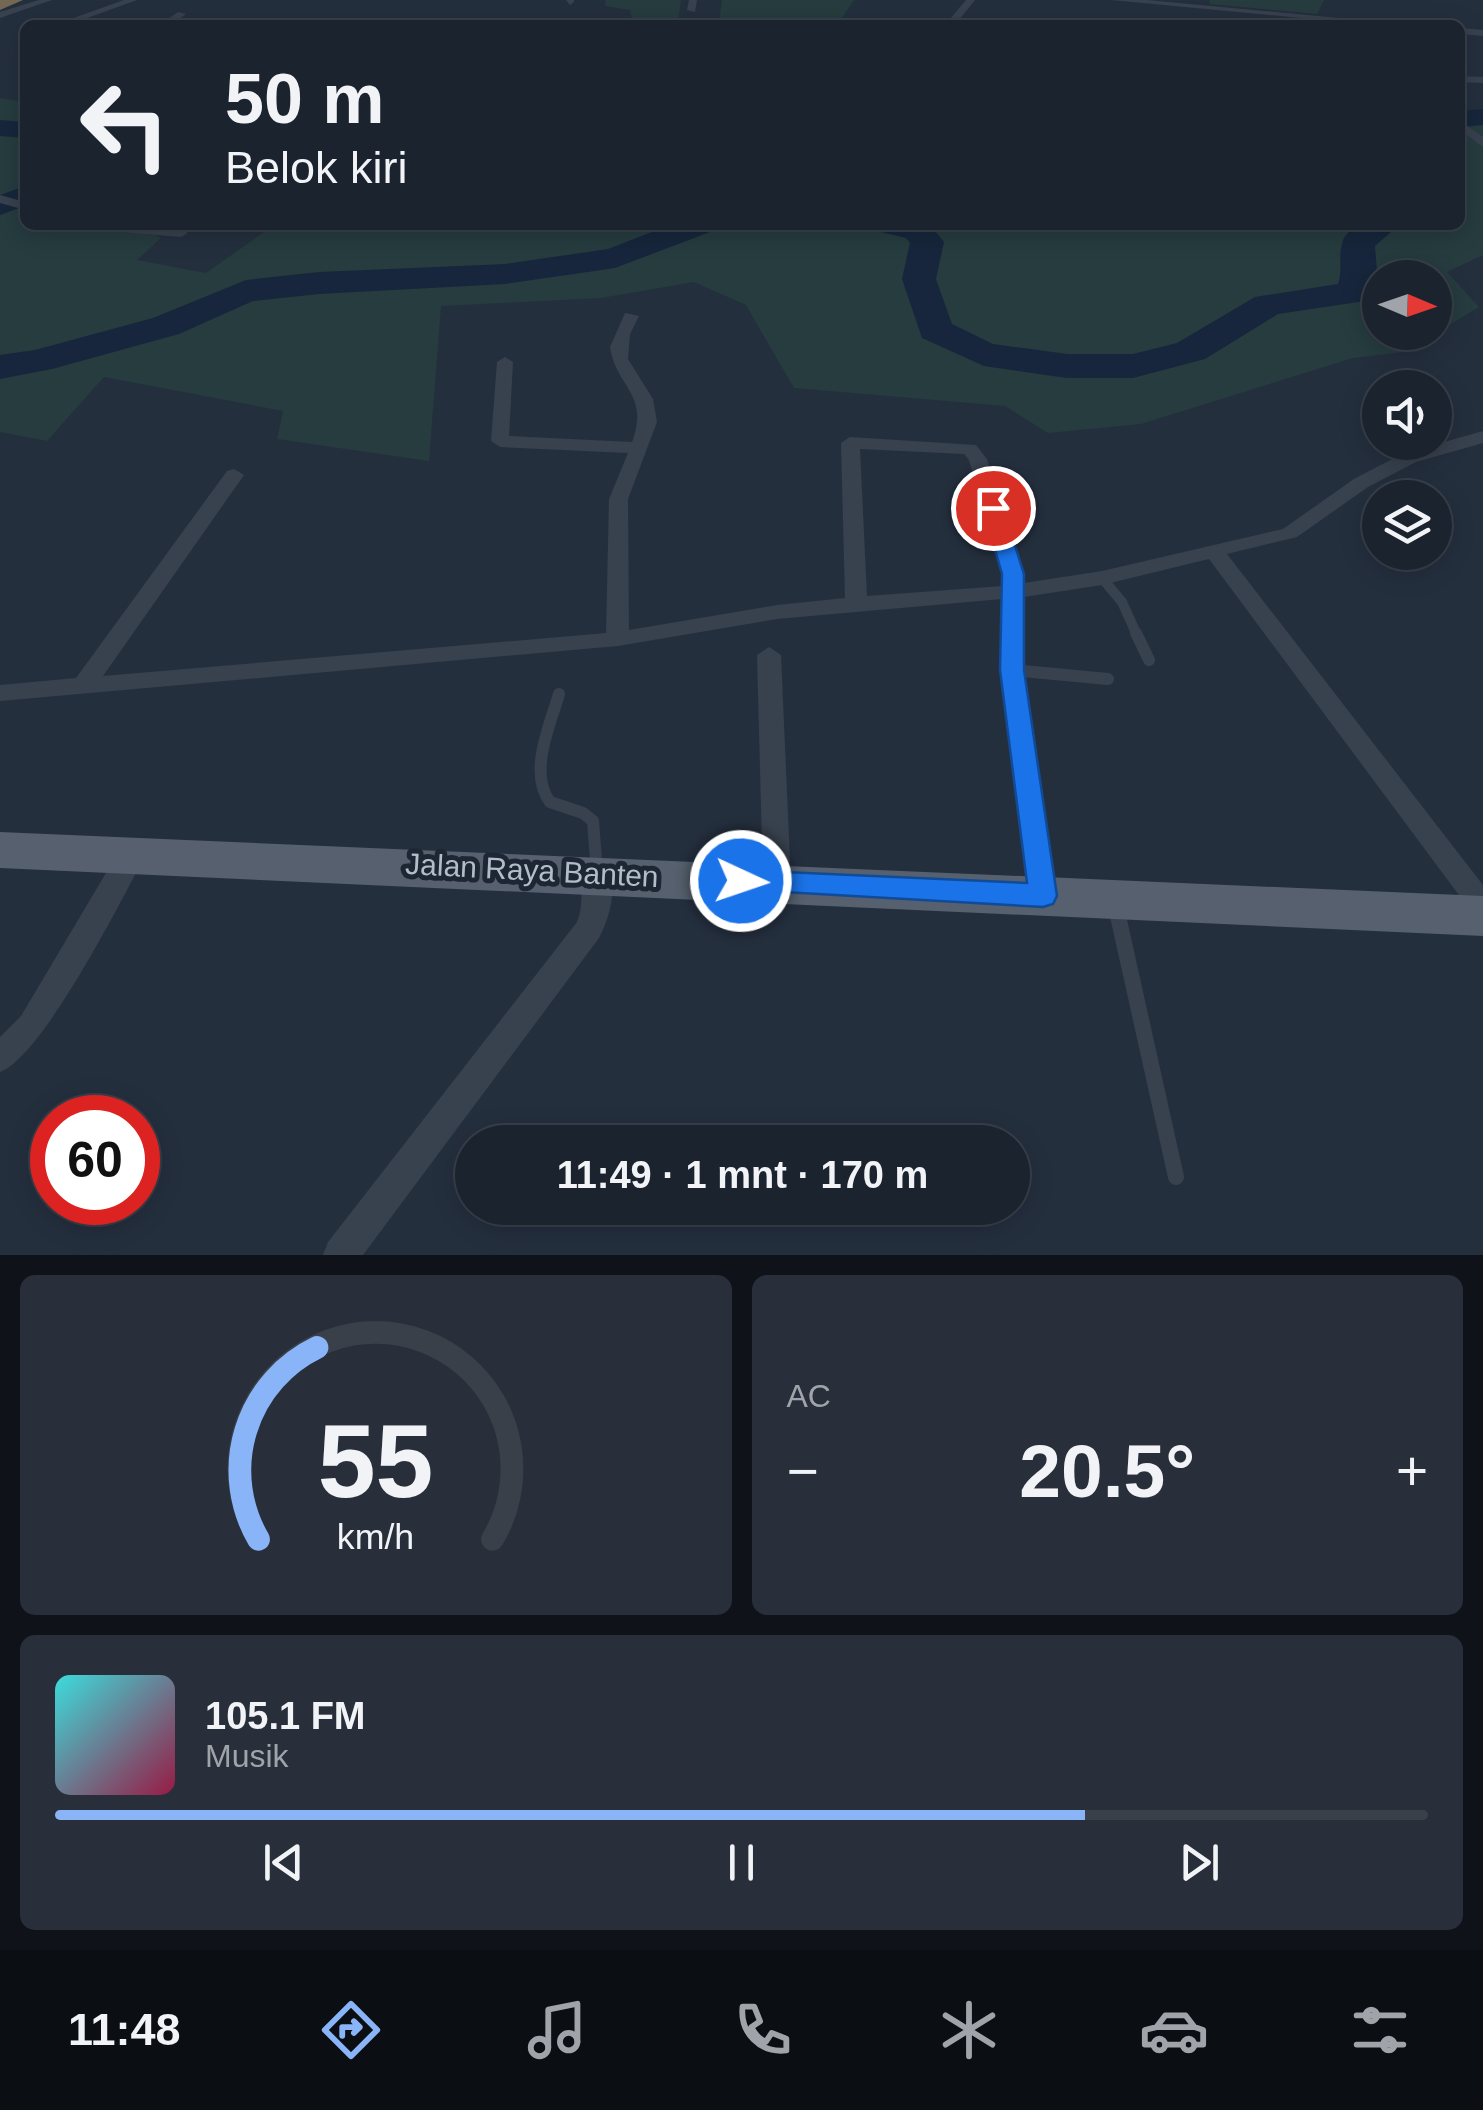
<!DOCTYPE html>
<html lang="id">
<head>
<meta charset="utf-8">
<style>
  :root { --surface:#1b232e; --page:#282f3a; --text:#f1f3f6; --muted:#a0a4aa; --line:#39404a; --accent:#8ab4f8 }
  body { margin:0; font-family:Helvetica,sans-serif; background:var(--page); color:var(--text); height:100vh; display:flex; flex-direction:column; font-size:38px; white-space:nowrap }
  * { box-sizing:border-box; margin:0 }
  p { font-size:32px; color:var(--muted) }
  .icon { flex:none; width:55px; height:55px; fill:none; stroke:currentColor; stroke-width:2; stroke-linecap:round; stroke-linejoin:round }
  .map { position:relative; height:1255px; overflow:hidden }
  .details { display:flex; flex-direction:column; gap:20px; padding:20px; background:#0f1319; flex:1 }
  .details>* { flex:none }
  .top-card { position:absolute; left:20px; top:20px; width:1445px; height:210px; border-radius:15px; box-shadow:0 5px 25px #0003,0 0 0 2px var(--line); background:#1b232e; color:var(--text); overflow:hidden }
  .needle { width:65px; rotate:92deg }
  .fabs { position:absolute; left:1362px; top:260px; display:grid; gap:20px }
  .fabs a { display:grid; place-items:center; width:90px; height:90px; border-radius:50%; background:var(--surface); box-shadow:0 5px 25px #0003,0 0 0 2px var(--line); font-size:50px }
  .speed { position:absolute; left:30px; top:1095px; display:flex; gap:20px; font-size:50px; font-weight:700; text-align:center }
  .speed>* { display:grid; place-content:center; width:130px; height:130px; border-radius:50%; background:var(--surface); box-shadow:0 5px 25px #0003,0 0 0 2px var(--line); line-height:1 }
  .speed .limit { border:15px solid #d22; background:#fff; color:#111 }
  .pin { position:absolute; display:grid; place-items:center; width:85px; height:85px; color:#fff; margin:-42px; border:5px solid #fff; border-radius:50%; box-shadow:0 2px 10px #0007 }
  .me { position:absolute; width:110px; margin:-55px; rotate:93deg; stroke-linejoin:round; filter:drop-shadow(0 0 8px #0008) }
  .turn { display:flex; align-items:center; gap:35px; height:210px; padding:0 40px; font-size:45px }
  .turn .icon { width:130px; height:130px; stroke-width:2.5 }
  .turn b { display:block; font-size:70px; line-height:85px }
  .big { font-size:75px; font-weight:800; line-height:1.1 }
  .details .card { flex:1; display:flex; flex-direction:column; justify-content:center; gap:15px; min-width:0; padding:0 35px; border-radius:15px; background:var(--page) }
  .details .dial { align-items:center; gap:0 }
  .dial svg { height:260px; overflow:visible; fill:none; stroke:var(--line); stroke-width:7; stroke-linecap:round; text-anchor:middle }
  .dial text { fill:var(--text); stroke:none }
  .song { display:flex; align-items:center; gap:30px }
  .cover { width:120px; height:120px; border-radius:15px; background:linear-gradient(135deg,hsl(180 70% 55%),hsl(340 70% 35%)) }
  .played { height:10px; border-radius:5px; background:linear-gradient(90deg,var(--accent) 75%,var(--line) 75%) }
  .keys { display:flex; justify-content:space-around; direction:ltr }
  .heat { display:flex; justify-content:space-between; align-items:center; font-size:55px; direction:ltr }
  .details .tiles { flex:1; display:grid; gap:20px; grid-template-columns:1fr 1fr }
  .card:last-child { grid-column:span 2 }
  .trip { position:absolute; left:455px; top:1125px; width:575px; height:100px; border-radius:50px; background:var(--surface); box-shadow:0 5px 25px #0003,0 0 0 2px var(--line); font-weight:800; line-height:100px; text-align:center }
  .tabs { display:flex; height:160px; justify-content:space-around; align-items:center; background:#0b0e12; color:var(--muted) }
  .tabs .icon { width:70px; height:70px }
  .tabs .on { color:var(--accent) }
  .tabs b { font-size:45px; color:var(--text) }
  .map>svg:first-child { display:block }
  .green { fill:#263c3f; fill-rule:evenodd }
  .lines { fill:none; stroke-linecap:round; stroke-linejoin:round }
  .river { fill:#17263c; fill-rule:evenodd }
  .service-far2 { stroke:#38414e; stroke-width:10 }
  .service-far1 { stroke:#38414e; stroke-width:12 }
  .service { stroke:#38414e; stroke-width:16 }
  .minor { fill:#38414e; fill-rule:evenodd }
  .primary { fill:#56606e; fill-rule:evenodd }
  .motorway { fill:#746855; fill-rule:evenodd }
  .route { fill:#1a73e8; stroke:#114b97; stroke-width:2.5 }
  .labels { text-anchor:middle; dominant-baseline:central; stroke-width:10; stroke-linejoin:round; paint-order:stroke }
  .near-street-label { font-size:30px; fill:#b4bcc9; stroke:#1d2633 }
</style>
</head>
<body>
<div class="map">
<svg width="1483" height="1255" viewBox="0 0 1483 1255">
  <rect width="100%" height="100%" fill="#242f3e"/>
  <path class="green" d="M 606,0 L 681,0 L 678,24 L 719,23 L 722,0 L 854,0 L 838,24 L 841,25 L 633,25 L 630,10 L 605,6 Z
    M 1210,0 L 1324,0 L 1317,14 L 1209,4 Z
    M 0,98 L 25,102 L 25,225 L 137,225 L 161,238 L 137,260 L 206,273 L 274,225 L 1460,225 L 1460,113 L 1483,113 L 1483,255 L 1447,272 L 1479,307 L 1404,352 L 1353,358 L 1141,424 L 1048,433 L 1005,406 L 794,388 L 746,305 L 694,282 L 601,298 L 441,306 L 429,461 L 277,439 L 283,411 L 104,377 L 47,441 L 0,432 ZM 1380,278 L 1435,278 L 1435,332 L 1380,332 Z"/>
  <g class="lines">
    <path class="river" d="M 1483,109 L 1483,125 L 1460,127 L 1460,111 Z
      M 0,120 L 25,122 L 25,138 L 0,136 Z
      M 25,186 L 25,206 L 0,215 L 0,195 Z
      M 670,225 L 715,225 L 710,232 L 615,268 L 505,284 L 319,294 L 253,301 L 179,334 L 52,369 L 0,379 L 0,355 L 35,350 L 153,318 L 246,280 L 319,272 L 505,264 L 608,249 Z
      M 876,225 L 930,225 L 944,242 L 936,279 L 952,324 L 993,344 L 1067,354 L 1133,354 L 1177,343 L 1255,297 L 1338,284 C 1343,270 1338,258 1342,244 C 1347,220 1381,225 1399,225 L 1375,246 L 1377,271 L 1365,301 L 1278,314 L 1205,359 L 1133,378 L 1067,378 L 984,366 L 922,338 L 902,279 L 910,243 L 906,238 L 881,232 Z"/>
    <path class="service-far2" d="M 1102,578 L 1122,602 L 1137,635"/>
    <path class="service-far1" d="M 1136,633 L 1149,660
      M 1012,670 L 1108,679
      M 559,694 C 550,725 528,773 550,802 L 583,813 L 593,821 L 597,873"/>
    <path class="service" d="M 1116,907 L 1176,1177"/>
    <path class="minor" d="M 39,0 L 52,0 L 0,18 L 0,12 Z
      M 124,0 L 137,0 L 68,25 L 54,25 Z
      M 566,0 L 574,0 L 574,2 L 570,5 Z
      M 689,0 L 697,0 L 695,12 L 687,10 Z
      M 966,0 L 975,0 L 955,25 L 945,25 Z
      M 1111,0 L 1147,0 L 1413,25 L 1375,25 Z
      M 178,12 L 186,14 L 171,25 L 160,25 Z
      M 1460,28 L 1483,30 L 1483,36 L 1460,34 Z
      M 1460,76 L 1483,77 L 1483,83 L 1460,82 Z
      M 1460,121 L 1483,137 L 1483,147 L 1460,130 Z
      M 0,195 L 25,202 L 25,210 L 0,203 Z
      M 81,225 C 108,225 166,220 188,233 L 181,237 L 88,229 Z
      M 625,313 L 639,316 L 630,334 L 628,359 L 653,399 L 657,422 L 628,499 L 629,630 L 777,605 L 845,598 L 841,443 L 850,437 L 976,445 L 987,459 L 1024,583 L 1102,571 L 1283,529 L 1354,479 L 1402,454 L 1483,431 L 1483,443 L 1416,462 L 1368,487 L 1297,537 L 1227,554 L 1483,885 L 1483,918 L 1473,914 L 1209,559 L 1102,585 L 1024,597 L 1024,670 L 1057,896 L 1053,904 L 1043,907 L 1033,904 L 1029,896 L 1000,670 L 1002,599 L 777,619 L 618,646 L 0,701 L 0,685 L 76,678 L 227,471 L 234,469 L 244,475 L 103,676 L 606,633 L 609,499 L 628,453 L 500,447 L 491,441 L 497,362 L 505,357 L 513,362 L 509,436 L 632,442 C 650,393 616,388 610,347 ZM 860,449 L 964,454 L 969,460 L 1002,574 L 1002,586 L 867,596 Z
      M 769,647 L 781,655 L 791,883 L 787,891 L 777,894 L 767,891 L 763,883 L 757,655 Z
      M 132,843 L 142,846 L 146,854 C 121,901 43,1056 0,1072 L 0,1037 L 21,1016 L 122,846 Z
      M 597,864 L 607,867 C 618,890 610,916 599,938 L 363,1255 L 323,1255 L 328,1242 L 577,922 C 585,904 578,884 587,867 Z"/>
    <path class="primary" d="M 0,832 L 1483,896 L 1483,936 L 0,868 Z"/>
    <path class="motorway" d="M 0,0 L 23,0 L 0,10 Z"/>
  </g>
  <path class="route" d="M 993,502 L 1003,508 L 1024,574 L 1024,670 L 1057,896 L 1053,904 L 1043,907 L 731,889 L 727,881 L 731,873 L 741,870 L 1027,883 L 1000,670 L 1002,574 L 983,508 Z"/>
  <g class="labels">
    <g class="near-street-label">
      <text transform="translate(532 870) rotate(3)">Jalan Raya Banten</text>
    </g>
  </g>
</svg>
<div class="fabs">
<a><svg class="needle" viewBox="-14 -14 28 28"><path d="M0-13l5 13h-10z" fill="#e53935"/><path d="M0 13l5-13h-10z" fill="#a0a4aa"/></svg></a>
<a><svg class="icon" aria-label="sound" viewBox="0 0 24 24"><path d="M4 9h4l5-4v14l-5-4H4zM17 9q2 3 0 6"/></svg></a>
<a><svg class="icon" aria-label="layers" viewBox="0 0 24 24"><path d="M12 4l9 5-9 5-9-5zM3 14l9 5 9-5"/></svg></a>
</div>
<div class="speed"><div class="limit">60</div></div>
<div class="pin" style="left:993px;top:508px;background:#d93025"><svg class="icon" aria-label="arrive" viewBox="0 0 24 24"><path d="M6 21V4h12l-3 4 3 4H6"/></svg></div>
<svg class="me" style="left:741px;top:881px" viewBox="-20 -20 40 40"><circle r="17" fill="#1a73e8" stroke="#fff" stroke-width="3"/><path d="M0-11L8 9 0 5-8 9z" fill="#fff"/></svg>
<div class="trip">11:49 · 1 mnt · 170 m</div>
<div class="top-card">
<div class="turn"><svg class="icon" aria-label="left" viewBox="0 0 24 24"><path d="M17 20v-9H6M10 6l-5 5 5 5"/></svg><div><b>50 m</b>Belok kiri</div></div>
</div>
</div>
<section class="details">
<div class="tiles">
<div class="card dial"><svg viewBox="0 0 100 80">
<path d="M14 69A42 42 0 1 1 86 69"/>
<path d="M14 69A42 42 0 0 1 32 10" stroke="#8ab4f8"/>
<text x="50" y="56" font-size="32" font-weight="700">55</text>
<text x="50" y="72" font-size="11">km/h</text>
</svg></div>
<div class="card"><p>AC</p>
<div class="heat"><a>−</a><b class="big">20.5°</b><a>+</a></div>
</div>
<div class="card">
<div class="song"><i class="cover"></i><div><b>105.1 FM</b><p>Musik</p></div></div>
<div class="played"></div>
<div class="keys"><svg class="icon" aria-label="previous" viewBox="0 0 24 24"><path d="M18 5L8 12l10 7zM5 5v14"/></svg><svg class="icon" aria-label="pause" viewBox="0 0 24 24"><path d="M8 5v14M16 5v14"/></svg><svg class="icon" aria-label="next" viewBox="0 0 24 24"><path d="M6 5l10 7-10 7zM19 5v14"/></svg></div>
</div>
</div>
</section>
<nav class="tabs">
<b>11:48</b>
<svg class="icon on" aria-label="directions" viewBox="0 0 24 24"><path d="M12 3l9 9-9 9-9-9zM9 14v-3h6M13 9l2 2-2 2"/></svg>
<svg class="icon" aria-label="music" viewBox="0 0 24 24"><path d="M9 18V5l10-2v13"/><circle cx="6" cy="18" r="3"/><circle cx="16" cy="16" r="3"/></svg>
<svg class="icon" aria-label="phone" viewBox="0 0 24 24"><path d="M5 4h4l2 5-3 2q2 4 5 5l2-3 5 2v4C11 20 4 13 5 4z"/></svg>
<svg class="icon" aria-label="climate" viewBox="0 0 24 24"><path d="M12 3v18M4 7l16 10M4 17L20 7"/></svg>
<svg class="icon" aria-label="car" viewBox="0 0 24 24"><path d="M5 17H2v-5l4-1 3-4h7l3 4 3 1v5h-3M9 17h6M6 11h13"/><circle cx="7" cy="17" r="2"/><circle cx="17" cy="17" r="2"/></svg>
<svg class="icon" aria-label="filters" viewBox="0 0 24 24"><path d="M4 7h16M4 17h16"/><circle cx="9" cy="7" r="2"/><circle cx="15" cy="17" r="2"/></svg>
</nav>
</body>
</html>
